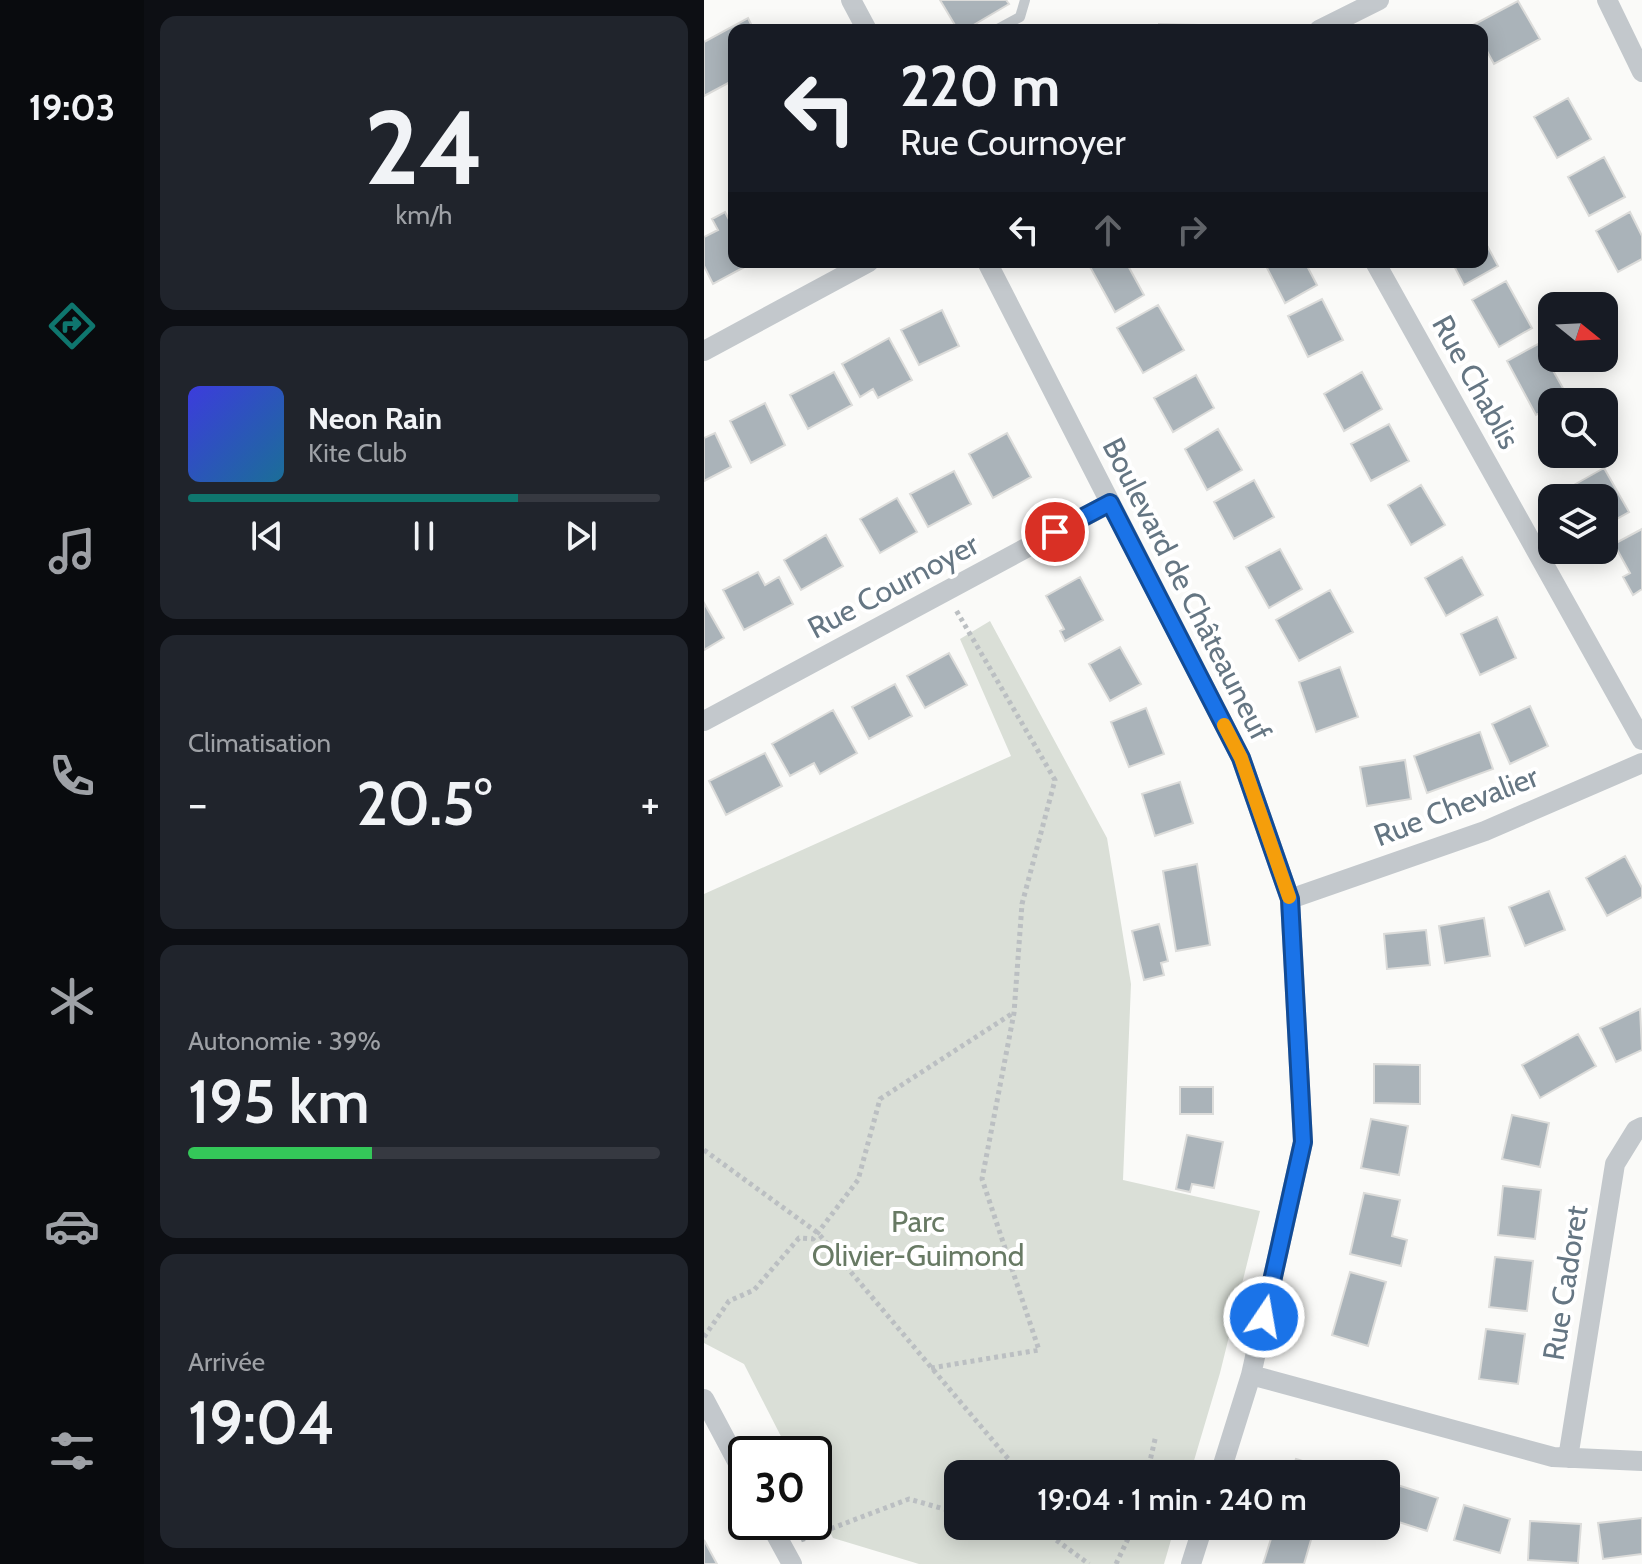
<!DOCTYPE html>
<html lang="fr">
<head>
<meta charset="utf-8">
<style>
  :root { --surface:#171b24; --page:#20242c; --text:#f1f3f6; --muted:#9ea1a6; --line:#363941; --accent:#0f766e }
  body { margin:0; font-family:Cabin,sans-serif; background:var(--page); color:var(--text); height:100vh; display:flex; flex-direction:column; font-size:30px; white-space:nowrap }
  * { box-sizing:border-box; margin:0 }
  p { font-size:26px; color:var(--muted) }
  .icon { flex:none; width:44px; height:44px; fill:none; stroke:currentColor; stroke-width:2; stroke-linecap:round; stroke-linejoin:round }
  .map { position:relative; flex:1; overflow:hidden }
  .drawer { display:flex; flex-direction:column; gap:16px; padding:16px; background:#0d0f14; width:560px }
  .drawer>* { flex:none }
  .guide { position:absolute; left:24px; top:24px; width:760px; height:244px; border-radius:16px; box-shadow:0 4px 20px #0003; background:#171b24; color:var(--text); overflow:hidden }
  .needle { width:52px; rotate:108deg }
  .buttons { position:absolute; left:834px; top:292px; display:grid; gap:16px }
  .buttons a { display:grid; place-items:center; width:80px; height:80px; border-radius:16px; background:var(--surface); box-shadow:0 4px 20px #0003; font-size:40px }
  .speed { position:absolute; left:24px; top:1436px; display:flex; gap:16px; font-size:40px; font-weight:700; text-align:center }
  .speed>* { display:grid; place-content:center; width:104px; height:104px; border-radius:50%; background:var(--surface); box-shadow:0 4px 20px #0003; line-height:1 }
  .speed .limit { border:4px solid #111; border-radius:12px; background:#fff; color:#111 }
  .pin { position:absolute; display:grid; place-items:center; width:68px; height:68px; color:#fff; margin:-34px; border:4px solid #fff; border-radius:50%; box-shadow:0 2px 8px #0007 }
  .me { position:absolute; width:88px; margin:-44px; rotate:12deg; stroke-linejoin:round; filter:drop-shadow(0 0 6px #0008) }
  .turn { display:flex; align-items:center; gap:28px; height:168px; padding:0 40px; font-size:36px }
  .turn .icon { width:104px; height:104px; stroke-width:2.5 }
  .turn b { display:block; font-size:56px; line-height:68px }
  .lanes { display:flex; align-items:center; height:76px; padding:0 40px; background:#0003; justify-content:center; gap:40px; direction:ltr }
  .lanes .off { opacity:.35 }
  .big { font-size:60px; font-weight:600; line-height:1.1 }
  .drawer .card { flex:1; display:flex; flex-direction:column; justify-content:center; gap:12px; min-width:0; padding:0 28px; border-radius:16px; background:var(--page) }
  .drawer .dial { align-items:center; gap:0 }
  .dial b { font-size:104px; line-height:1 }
  .song { display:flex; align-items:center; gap:24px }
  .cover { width:96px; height:96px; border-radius:12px; background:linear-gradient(135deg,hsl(240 70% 55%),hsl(200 70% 35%)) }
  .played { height:8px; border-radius:4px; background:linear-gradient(90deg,var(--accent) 70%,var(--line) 70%) }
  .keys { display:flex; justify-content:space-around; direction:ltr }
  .heat { display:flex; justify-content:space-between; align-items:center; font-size:44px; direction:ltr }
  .charge { height:12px; border-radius:6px; background:linear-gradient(90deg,#34c759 39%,var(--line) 0) }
  .trip { position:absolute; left:240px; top:1460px; width:456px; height:80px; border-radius:16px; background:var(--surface); box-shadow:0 4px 20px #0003; font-weight:600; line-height:80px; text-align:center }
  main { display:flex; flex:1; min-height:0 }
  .tab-bar { display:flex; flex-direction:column; width:144px; justify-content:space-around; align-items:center; background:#090b0e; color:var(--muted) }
  .tab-bar .icon { width:56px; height:56px }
  .tab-bar .on { color:var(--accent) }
  .tab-bar b { font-size:36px; color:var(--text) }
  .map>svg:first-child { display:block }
  .green { fill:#dadfd7 }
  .building { fill:#aab3b9; stroke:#dcdcda; stroke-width:2 }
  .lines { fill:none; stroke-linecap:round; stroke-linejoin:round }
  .path { stroke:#bbbfc2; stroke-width:5; stroke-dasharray:4 4; stroke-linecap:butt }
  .lane { stroke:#c3c8cc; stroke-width:10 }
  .street { stroke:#c3c8cc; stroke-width:20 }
  .route-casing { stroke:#114b97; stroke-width:20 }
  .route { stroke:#1a73e8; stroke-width:14 }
  .slow { stroke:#f59e0b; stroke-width:14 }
  .labels { text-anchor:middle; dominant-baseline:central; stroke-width:8; stroke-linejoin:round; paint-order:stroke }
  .street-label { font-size:30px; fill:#657683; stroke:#fff }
  .park-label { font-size:30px; fill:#687a64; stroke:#fff }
</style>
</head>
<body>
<main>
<nav class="tab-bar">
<b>19:03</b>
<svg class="icon on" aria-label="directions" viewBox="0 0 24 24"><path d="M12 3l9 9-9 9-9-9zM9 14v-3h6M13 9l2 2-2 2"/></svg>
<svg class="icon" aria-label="music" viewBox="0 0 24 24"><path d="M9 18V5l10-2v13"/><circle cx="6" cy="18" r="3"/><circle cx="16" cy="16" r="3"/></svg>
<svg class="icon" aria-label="phone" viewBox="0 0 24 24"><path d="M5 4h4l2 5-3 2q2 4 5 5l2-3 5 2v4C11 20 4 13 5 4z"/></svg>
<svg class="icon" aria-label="climate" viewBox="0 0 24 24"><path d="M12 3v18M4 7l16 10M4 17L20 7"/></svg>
<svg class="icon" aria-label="car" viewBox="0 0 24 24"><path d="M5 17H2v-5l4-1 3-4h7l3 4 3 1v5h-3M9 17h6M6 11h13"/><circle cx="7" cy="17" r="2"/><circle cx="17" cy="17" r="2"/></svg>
<svg class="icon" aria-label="filters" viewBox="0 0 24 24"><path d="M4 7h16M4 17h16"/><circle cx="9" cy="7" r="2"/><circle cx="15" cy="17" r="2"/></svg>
</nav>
<section class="drawer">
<div class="card dial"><b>24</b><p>km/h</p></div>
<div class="card">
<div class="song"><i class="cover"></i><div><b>Neon Rain</b><p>Kite Club</p></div></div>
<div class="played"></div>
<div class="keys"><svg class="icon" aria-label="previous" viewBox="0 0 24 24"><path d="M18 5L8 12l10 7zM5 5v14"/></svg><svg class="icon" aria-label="pause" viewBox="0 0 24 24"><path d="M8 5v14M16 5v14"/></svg><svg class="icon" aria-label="next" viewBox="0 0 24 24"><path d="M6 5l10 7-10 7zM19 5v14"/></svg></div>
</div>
<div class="card"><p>Climatisation</p>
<div class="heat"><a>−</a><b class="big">20.5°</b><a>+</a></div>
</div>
<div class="card"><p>Autonomie · 39%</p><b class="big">195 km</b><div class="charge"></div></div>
<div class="card"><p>Arrivée</p><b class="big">19:04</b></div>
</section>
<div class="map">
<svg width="938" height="1564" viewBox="0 0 938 1564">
  <rect width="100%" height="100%" fill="#fafaf8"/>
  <path class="green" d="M 286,621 L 403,838 L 427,984 L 419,1180 L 556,1211 L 516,1373 L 486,1474 L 254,1474 L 254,1526 L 471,1526 L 460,1564 L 215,1564 L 129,1538 L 110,1501 L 110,1454 L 86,1454 L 40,1364 L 0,1343 L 0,894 L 307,756 L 256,639 Z"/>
  <path class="building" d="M 236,0 L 302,0 L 305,4 L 261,30 L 254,30 Z
    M 814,1 L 836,39 L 790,64 L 778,42 L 778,30 L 771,30 L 769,25 Z
    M 44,18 L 50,30 L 30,30 L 30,80 L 0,96 L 0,42 Z
    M 455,24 L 494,25 L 494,30 L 455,30 Z
    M 864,98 L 887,139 L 853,158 L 830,117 Z
    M 900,157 L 921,197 L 885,216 L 864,177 Z
    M 21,212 L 30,229 L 30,262 L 48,263 L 9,284 L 0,266 L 0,237 L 14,230 L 8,219 Z
    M 926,212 L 938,236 L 938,259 L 914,272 L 892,231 Z
    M 778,236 L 794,266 L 760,285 L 748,262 L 778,262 Z
    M 389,262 L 422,262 L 440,295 L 411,312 L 385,265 Z
    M 560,262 L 601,262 L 613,285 L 581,303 Z
    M 802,281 L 828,328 L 795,347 L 768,300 Z
    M 618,299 L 639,340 L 604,357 L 584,316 Z
    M 454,305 L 480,350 L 439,373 L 413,328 Z
    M 238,310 L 255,346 L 215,365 L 197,330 Z
    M 185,338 L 208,380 L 174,398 L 169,389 L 156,397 L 138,364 Z
    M 834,344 L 864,397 L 855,402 L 848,402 L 848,406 L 832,415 L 803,361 Z
    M 130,372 L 148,405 L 104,429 L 86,395 Z
    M 658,372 L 678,409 L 640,431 L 620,394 Z
    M 492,375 L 510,408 L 469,432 L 450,398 Z
    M 61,403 L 81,445 L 47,463 L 26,421 Z
    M 685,424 L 705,461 L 667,481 L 647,444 Z
    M 514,429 L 538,470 L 503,490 L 481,449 Z
    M 11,433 L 27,467 L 0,481 L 0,438 Z
    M 303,433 L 327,477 L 289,498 L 265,454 Z
    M 900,468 L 925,512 L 900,526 L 900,498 L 875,498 L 868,486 Z
    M 250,471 L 267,504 L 224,527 L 206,494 Z
    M 550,480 L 570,517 L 530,539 L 510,502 Z
    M 717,485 L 741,525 L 707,545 L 684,505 Z
    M 193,498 L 213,532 L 176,553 L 156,519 Z
    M 938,529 L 938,589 L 929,595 L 919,577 L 926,573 L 910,544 Z
    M 122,535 L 139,566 L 97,590 L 80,560 Z
    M 576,549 L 598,589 L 565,608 L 542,567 Z
    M 758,557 L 779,595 L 742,616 L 721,578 Z
    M 54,572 L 61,585 L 75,577 L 89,604 L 40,630 L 19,590 Z
    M 376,577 L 399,620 L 361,641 L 356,631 L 360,629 L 342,596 Z
    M 626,590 L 649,632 L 595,661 L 572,620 Z
    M 0,603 L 20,638 L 0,650 Z
    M 793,617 L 812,658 L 776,675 L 757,634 Z
    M 416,647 L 437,684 L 406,701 L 385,664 Z
    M 245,653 L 263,685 L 221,708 L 203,676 Z
    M 636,667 L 654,717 L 612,732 L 595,682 Z
    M 191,684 L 208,716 L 165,739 L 148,707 Z
    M 826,706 L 844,746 L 806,764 L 788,724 Z
    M 442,708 L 460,754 L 425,767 L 407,722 Z
    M 129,710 L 153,753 L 116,774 L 110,763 L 86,776 L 68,744 Z
    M 776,732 L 789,769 L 723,793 L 710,756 Z
    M 61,753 L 78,786 L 22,815 L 5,781 Z
    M 701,760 L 707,799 L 663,806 L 656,767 Z
    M 476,782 L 489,823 L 451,836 L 438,794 Z
    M 921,856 L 938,888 L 938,897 L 903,916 L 882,878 Z
    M 493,864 L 506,945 L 472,951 L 459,871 Z
    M 845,891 L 861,930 L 821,946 L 805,907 Z
    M 780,918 L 786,956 L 741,963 L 735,926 Z
    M 455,924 L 464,961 L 457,963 L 460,975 L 440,980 L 428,931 Z
    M 722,930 L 726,965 L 683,969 L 680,934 Z
    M 936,1009 L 938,1050 L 912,1062 L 896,1028 Z
    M 874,1034 L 892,1066 L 836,1098 L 818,1065 Z
    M 670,1064 L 716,1065 L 716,1104 L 670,1103 Z
    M 476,1087 L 509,1087 L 509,1114 L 476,1114 Z
    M 808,1115 L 845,1123 L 836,1167 L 798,1159 Z
    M 667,1119 L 704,1126 L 695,1175 L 657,1168 Z
    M 483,1135 L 519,1142 L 510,1188 L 488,1184 L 486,1192 L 472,1189 Z
    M 799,1186 L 837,1190 L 831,1239 L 794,1235 Z
    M 660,1193 L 696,1200 L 688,1236 L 703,1240 L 697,1266 L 646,1254 Z
    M 791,1257 L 829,1261 L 823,1311 L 785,1307 Z
    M 646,1272 L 682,1282 L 664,1346 L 628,1335 Z
    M 782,1329 L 821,1334 L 814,1384 L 775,1379 Z
    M 592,1459 L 640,1474 L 587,1474 Z
    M 687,1483 L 734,1498 L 723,1531 L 682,1518 L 682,1500 Z
    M 760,1505 L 806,1519 L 796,1553 L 750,1540 Z
    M 938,1518 L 938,1554 L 899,1559 L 894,1523 Z
    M 826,1521 L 877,1524 L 874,1563 L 824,1560 Z
    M 571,1526 L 588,1526 L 609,1533 L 600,1564 L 559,1564 Z
    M 0,1540 L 13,1564 L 0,1564 Z"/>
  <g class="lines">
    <path class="path" d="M 0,1150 L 114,1233 L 312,1468 L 313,1474
      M 0,1337 L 25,1301 L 50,1290 L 95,1238 L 109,1239 L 154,1180 L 176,1099 L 309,1013
      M 227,1368 L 335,1350 L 278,1179 L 310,1013 L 318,904 L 351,780 L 252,610
      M 443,1474 L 452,1435
      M 333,1526 L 385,1564
      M 97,1540 L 205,1499 L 254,1513
      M 412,1564 L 430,1526"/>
    <path class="lane" d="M 292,30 L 316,17 L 321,0"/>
    <path class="street" d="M 147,0 L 163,30
      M 903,0 L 938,72
      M 615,30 L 675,0
      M 283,262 L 537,758 L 586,899 L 599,1142 L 547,1375 L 516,1474
      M 671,262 L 938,740
      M 0,351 L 165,262
      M 0,721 L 406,503
      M 586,899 L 781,831 L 938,763
      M 547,1375 L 849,1457 L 938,1461
      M 0,1399 L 42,1478
      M 864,1458 L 911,1164 L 932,1130 L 938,1127
      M 65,1522 L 88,1564
      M 487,1564 L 499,1526"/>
  </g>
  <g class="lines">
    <g class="route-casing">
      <path id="route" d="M 351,532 L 406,503 L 537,758 L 586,899 L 599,1142 L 560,1317"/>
    </g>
    <use href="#route" class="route"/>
    <path class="slow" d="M 520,725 L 537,758 L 585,897"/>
  </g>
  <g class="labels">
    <g class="street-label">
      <text transform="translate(772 382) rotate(61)">Rue Chablis</text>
      <text transform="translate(189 586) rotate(-28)">Rue Cournoyer</text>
      <text transform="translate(483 589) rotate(63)">Boulevard de Châteauneuf</text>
      <text transform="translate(752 806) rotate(-21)">Rue Chevalier</text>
      <text transform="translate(861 1283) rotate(-81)">Rue Cadoret</text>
    </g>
    <g class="park-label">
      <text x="214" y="1221">Parc<tspan x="214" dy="34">Olivier-Guimond</tspan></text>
    </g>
  </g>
</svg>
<div class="buttons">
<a><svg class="needle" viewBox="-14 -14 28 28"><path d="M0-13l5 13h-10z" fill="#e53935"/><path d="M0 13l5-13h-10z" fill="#9ea1a6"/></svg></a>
<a><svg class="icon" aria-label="search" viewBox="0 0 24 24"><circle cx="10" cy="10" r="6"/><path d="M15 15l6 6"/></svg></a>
<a><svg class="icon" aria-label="layers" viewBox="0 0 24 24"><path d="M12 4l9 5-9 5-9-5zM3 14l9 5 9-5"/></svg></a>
</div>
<div class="speed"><div class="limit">30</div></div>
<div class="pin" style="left:351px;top:532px;background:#d93025"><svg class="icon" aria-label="arrive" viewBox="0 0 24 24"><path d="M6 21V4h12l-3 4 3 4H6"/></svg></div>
<svg class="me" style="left:560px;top:1317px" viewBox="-20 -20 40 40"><circle r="17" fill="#1a73e8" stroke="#fff" stroke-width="3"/><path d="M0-11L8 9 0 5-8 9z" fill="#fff"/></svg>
<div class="trip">19:04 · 1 min · 240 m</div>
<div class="guide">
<div class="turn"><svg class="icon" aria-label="left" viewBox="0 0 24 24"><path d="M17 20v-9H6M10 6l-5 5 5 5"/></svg><div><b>220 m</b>Rue Cournoyer</div></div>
<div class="lanes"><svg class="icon" aria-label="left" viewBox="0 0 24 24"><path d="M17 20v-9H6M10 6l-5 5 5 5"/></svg><svg class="icon off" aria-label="ahead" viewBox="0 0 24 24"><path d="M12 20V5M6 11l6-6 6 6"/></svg><svg class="icon off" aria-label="right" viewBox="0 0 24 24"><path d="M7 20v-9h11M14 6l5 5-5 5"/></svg></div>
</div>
</div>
</main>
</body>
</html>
